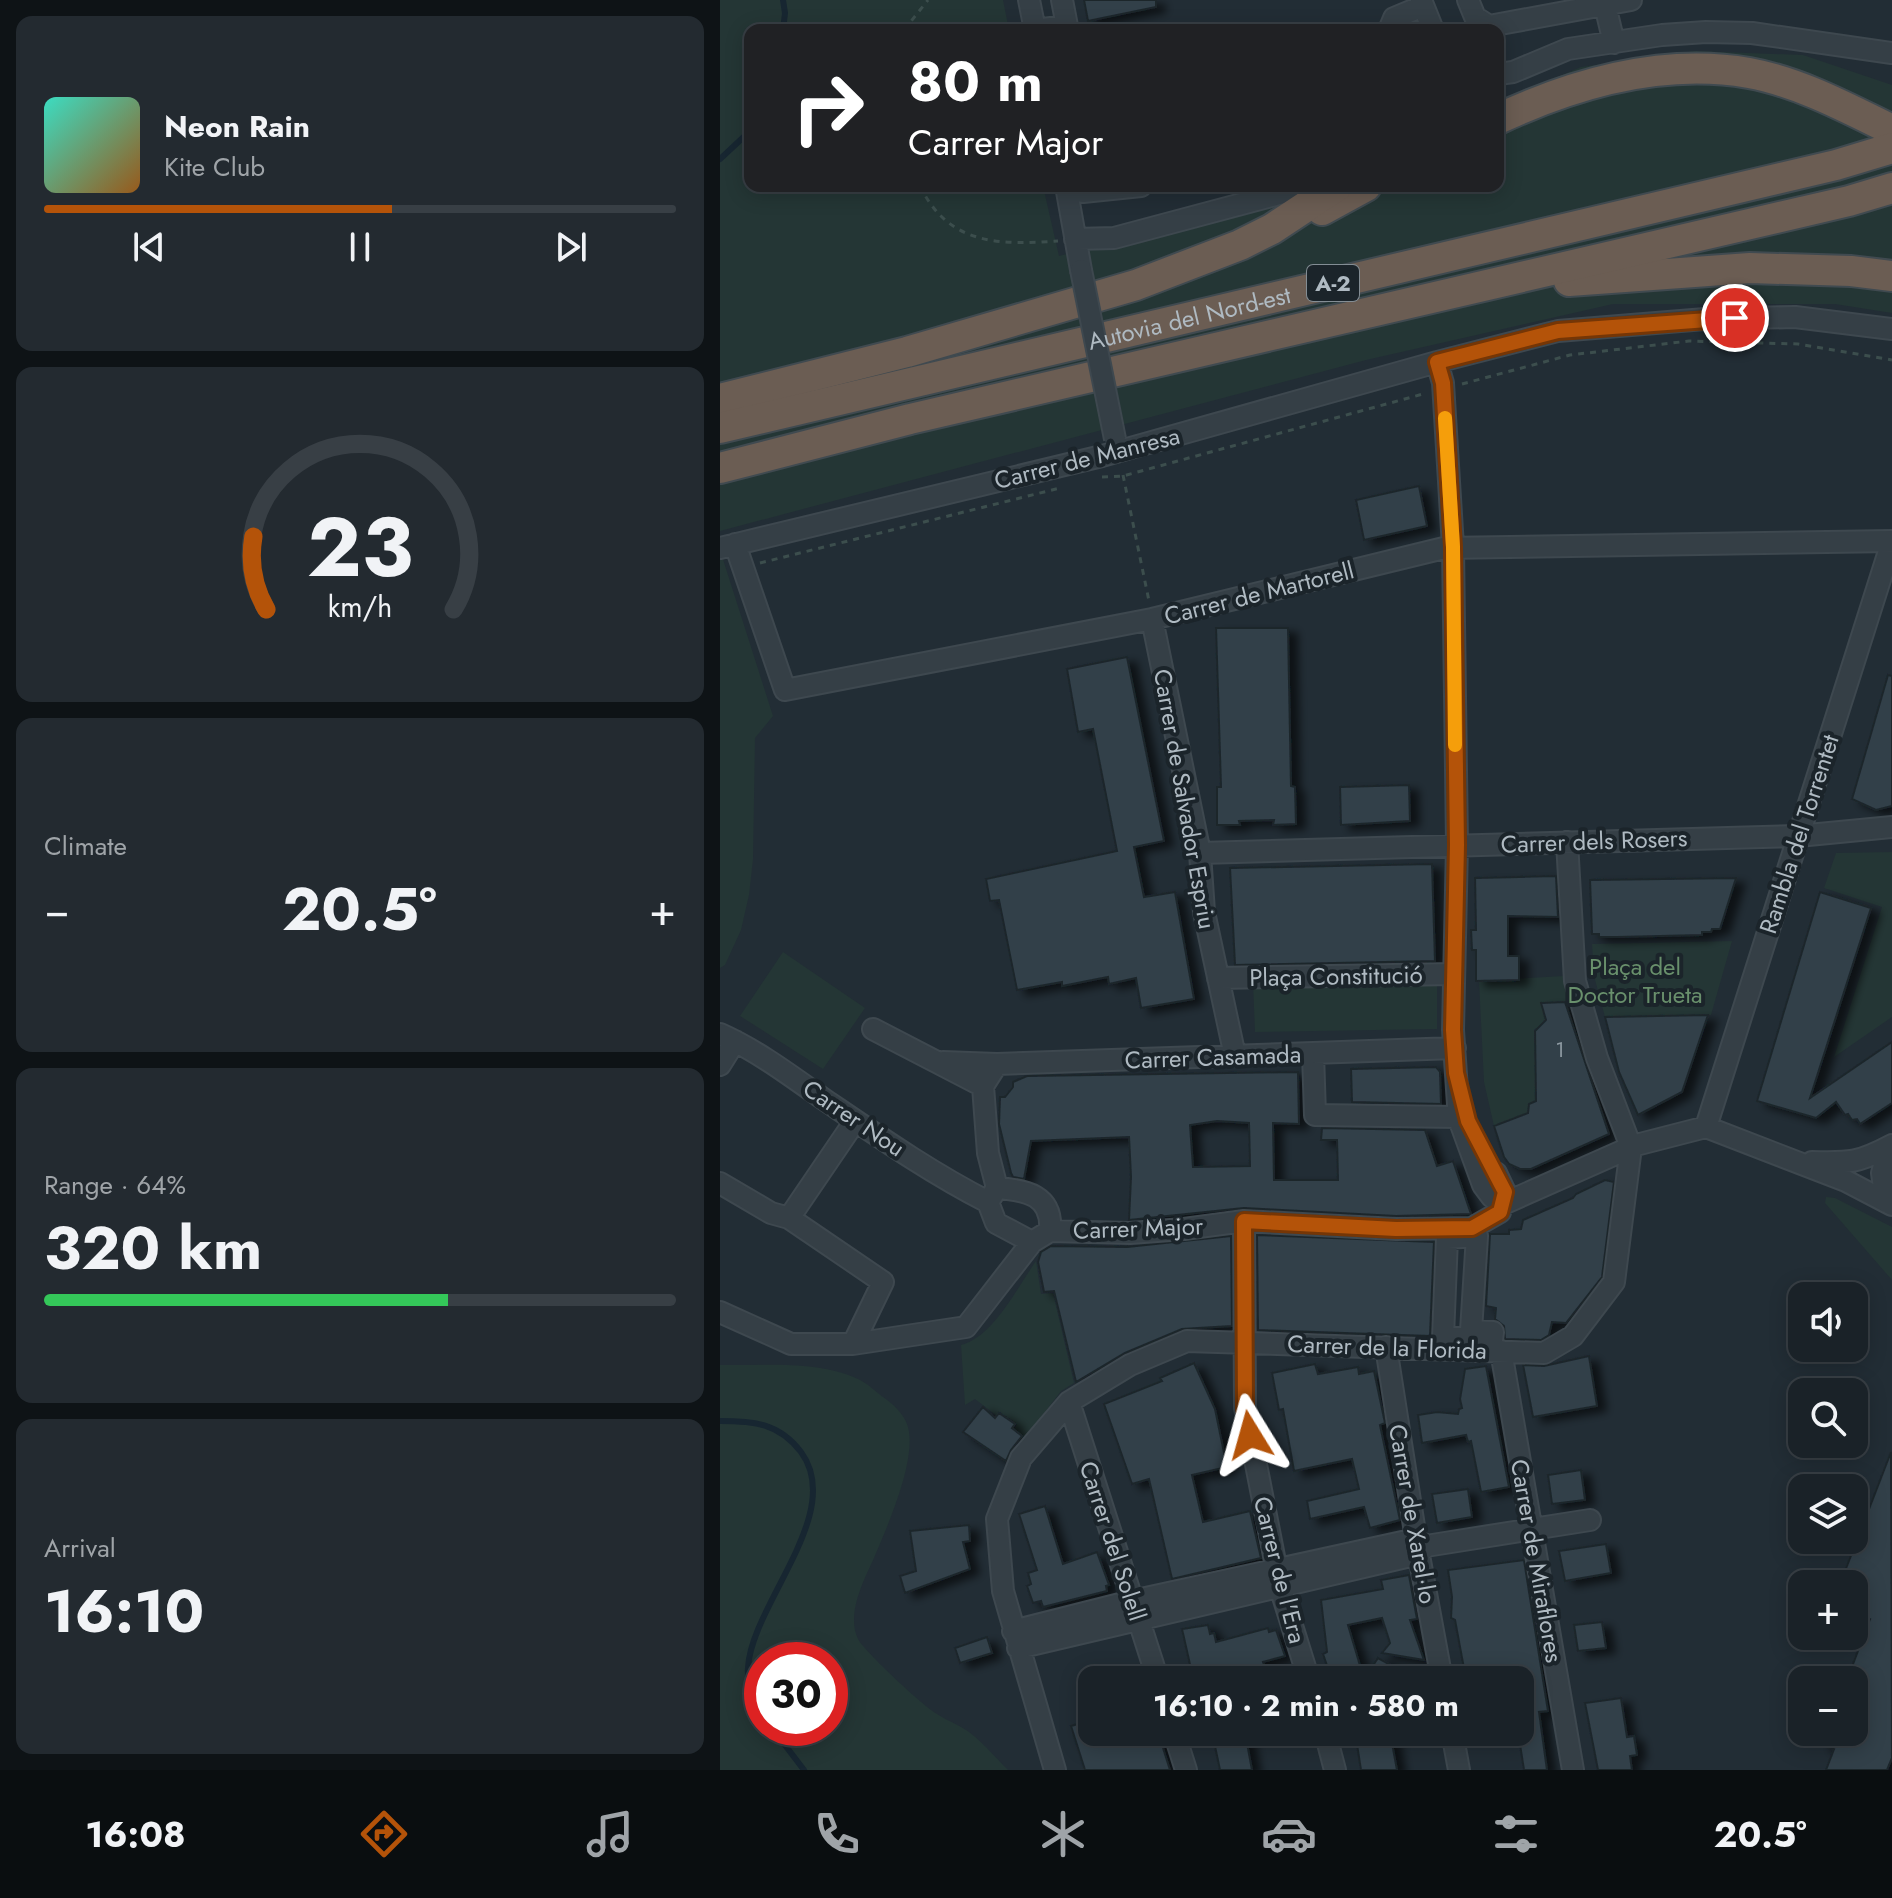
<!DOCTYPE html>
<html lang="en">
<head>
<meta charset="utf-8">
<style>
  :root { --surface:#1a2228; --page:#232a30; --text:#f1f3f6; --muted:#9fa4a8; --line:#383f45; --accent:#b45309 }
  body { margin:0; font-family:Jost,sans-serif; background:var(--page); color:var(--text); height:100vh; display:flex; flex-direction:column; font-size:30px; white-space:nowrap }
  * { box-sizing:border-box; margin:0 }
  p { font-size:26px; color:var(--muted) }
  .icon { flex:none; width:44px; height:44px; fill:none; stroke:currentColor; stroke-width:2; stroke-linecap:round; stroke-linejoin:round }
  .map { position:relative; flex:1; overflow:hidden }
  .side { display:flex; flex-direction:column; gap:16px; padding:16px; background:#0e1316; width:720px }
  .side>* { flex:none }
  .guide { position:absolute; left:24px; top:24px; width:760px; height:168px; border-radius:16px; box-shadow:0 4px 20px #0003,0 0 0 2px var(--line); background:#202124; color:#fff; overflow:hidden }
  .controls { position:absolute; left:1068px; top:1282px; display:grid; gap:16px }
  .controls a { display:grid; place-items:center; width:80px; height:80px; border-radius:16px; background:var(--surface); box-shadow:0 4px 20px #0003,0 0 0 2px var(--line); font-size:40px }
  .speed { position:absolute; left:24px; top:1642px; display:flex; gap:16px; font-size:40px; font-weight:700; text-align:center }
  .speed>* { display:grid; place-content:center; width:104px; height:104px; border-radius:50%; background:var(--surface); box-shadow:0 4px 20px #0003,0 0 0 2px var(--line); line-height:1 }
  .speed .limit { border:12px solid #d22; background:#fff; color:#111 }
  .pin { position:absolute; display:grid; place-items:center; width:68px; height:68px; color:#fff; margin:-34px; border:4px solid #fff; border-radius:50%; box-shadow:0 2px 8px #0007 }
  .me { position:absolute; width:88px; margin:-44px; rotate:352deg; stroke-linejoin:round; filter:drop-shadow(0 0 6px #0008) }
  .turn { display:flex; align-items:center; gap:28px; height:168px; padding:0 32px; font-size:36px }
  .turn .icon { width:104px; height:104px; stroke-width:2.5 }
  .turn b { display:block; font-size:56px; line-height:68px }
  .big { font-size:60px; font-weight:700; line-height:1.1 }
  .side .tile { flex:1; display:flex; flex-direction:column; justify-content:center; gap:12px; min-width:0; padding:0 28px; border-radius:16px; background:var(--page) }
  .side .dial { align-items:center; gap:0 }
  .dial svg { height:208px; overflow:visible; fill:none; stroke:var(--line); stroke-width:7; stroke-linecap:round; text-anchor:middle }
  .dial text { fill:var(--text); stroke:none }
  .song { display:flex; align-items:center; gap:24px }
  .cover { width:96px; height:96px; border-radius:12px; background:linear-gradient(135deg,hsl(170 70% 55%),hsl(30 70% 35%)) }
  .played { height:8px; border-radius:4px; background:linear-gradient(90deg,var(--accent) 55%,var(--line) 55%) }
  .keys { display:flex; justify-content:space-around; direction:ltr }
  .heat { display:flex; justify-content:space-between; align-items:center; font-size:44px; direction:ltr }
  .charge { height:12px; border-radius:6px; background:linear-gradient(90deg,#34c759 64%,var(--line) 0) }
  .trip { position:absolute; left:358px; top:1666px; width:456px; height:80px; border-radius:16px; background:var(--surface); box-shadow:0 4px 20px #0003,0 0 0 2px var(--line); font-weight:700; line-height:80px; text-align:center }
  .dock { display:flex; height:128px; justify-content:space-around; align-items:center; background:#0a0e10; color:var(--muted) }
  .dock .icon { width:56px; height:56px }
  .dock .on { color:var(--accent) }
  .dock b { font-size:36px; color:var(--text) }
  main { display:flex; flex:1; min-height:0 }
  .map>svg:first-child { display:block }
  .green { fill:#243635; fill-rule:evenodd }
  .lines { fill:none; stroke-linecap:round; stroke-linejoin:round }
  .stream { stroke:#172631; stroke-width:6 }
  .building { fill:#313f48; stroke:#1d262c; stroke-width:2; fill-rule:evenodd; filter:url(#shadow) }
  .minor-casing { stroke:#3e484f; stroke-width:24 }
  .highway-casing { stroke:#404a50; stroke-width:34 }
  .path { stroke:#3c4e4d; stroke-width:3; stroke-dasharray:6 6; stroke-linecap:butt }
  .minor { stroke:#353f46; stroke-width:20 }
  .highway { stroke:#6b5d53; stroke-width:30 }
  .minor-bridge-casing { stroke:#3e484f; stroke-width:24; stroke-linecap:butt }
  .minor-bridge { stroke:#353f46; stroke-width:20 }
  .route-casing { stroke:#753606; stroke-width:20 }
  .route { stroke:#b45309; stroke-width:14 }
  .slow { stroke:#f59e0b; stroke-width:14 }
  .labels { text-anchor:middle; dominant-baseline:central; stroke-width:8; stroke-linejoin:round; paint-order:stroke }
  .number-label { font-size:20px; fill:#8e9aa2 }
  .shield { fill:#1b242a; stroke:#838d94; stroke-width:2 }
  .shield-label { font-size:22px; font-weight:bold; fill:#afbac2 }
  .street-label { font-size:24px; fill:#afbac2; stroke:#1b242a }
  .park-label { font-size:24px; fill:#69906c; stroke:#1b242a }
</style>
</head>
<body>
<main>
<section class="side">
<div class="tile">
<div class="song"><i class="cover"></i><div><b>Neon Rain</b><p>Kite Club</p></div></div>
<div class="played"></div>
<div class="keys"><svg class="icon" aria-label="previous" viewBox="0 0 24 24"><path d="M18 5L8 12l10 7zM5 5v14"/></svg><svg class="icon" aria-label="pause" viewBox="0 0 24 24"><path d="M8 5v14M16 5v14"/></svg><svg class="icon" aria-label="next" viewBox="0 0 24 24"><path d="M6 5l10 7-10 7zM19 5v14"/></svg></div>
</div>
<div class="tile dial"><svg viewBox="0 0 100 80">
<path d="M14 69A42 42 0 1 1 86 69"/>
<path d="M14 69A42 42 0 0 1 9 41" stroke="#b45309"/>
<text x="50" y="56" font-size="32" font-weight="700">23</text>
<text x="50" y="72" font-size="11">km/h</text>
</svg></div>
<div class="tile"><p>Climate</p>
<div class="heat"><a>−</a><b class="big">20.5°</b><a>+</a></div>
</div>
<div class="tile"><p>Range · 64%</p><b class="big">320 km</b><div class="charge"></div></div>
<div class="tile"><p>Arrival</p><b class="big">16:10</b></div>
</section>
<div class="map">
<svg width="1172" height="1770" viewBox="0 0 1172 1770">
  <defs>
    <filter id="shadow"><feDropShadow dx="9" dy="5" stdDeviation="4" flood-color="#0009"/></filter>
  </defs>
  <rect width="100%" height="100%" fill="#222d35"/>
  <path class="green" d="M 0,0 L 283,0 L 289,30 L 30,30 L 30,186 L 323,186 L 339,256 L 611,186 L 778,186 L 778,102 L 861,67 L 975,51 L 1083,55 L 1172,85 L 1172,313 L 1115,304 L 893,304 L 646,360 L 0,531 Z
    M 0,550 L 53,716 L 35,738 L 33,859 L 29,895 L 21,930 L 5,965 L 0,968 Z
    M 1172,852 L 1172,1017 L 1114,1057 L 1162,907 L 1104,888 L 1116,853 Z
    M 1012,941 L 991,1015 L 885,1017 L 874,976 L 872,944 Z
    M 63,952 L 145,1008 L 103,1069 L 20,1016 Z
    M 844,976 L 850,1001 L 821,1004 L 826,1023 L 820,1025 L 815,1031 L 816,1101 L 809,1104 L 811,1112 L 774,1126 L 764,1082 L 759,981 Z
    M 533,983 L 717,983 L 717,1029 L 535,1032 Z
    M 1106,1197 L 1115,1198 L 1172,1227 L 1172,1280 L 1105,1203 Z
    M 316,1261 L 321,1294 L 333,1293 L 354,1383 L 341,1391 L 306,1437 L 293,1430 L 297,1424 L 280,1412 L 277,1416 L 255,1399 L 245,1405 L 241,1345 C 273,1337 297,1288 316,1261 Z
    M 0,1365 C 44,1366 97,1360 138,1379 C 147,1383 155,1391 163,1397 C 172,1403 183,1413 187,1424 C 199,1456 167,1527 154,1558 C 144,1580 126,1614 138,1639 C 145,1652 203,1706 217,1714 C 229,1722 243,1726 254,1736 C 266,1746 277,1759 288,1770 L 0,1770 ZM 110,1660 L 110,1728 L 42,1728 L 42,1660 Z"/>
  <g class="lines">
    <path class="stream" d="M 63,30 L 65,13 L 63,0
      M 0,159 L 30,131
      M 0,1421 C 34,1421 59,1423 81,1452 C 126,1513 31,1605 28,1668 C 27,1684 33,1701 42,1714
      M 52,1728 L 84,1770"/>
  </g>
  <path class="building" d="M 364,0 L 436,0 L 436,7 L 368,21 Z
    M 699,486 L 707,526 L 644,540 L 636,500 Z
    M 496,628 L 568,628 L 571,786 L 575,787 L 576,824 L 553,825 L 554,820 L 519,821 L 520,825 L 497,825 L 497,787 L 501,787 Z
    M 407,657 L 444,841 L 414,847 L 424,897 L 455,892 L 474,999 L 421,1008 L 416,978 L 389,984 L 388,977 L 342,986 L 342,982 L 297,990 L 279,900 L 270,901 L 266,879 L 397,851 L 373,729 L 358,732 L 347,669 Z
    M 1168,675 L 1172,676 L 1172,806 L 1156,810 L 1132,799 Z
    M 689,785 L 690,821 L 621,825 L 620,787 Z
    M 712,864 L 715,961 L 515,965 L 510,868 Z
    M 836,876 L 838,917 L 788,916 L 788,956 L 799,956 L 799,980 L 756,981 L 756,950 L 752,950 L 751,930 L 756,930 L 755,878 Z
    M 1016,878 L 1000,929 L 992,929 L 991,932 L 982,932 L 982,935 L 898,937 L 879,937 L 879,934 L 872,934 L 870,880 Z
    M 1100,892 L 1151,908 L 1090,1098 L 1172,1042 L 1172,1103 L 1140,1124 L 1137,1119 L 1132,1120 L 1128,1114 L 1125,1115 L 1116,1102 L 1096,1118 L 1037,1101 Z
    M 845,1002 L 889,1134 L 811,1169 L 800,1169 L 789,1164 L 784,1157 L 774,1126 L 808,1113 L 809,1104 L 816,1101 L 815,1031 L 826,1020 L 821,1003 Z
    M 988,1015 L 962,1092 L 918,1115 L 899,1072 L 885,1017 Z
    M 716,1067 L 720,1072 L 721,1104 L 632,1102 L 631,1069 Z
    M 578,1072 L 579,1124 L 553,1123 L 554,1180 L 618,1180 L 617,1140 L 601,1140 L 602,1128 L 705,1130 L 717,1166 L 733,1161 L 751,1214 L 676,1216 L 524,1208 L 409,1220 L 411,1177 L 409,1137 L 311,1141 L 304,1179 L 293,1177 L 291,1173 L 279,1124 L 280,1097 L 285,1097 L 293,1087 L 293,1082 L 307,1076 ZM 497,1121 L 529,1123 L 530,1166 L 473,1167 L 470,1125 Z
    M 885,1180 L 894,1182 L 882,1277 L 846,1323 L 832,1322 L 829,1335 L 821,1340 L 785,1339 L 784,1326 L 775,1319 L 776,1308 L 766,1306 L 770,1234 L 789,1234 L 789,1230 L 801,1229 L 803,1220 L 853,1198 L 856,1194 Z
    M 537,1235 L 714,1242 L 710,1336 L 538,1330 Z
    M 511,1236 L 512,1326 L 462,1329 L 405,1353 L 356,1382 L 334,1291 L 324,1292 L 318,1262 L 321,1252 L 331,1246 L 407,1247 Z
    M 869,1356 L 877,1406 L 813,1417 L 803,1365 L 824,1366 Z
    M 474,1363 L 495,1409 L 507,1467 L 472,1475 L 483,1522 L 530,1511 L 541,1558 L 452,1579 L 429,1479 L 412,1484 L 384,1404 L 442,1381 L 440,1378 Z
    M 595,1364 L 598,1374 L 638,1367 L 639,1374 L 654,1371 L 665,1423 L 660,1425 L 680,1520 L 650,1528 L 644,1507 L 590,1519 L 587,1501 L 639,1489 L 632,1459 L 574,1471 L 563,1409 L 559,1410 L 552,1373 Z
    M 766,1366 L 789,1487 L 761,1492 L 751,1441 L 748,1442 L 746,1435 L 702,1443 L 698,1415 L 717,1412 L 738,1414 L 739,1409 L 742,1408 L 740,1399 L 745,1369 Z
    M 263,1407 L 275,1418 L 279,1413 L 295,1424 L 292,1428 L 302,1436 L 291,1450 L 286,1461 L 243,1432 Z
    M 1171,1452 L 1172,1758 L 1167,1770 L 1106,1770 L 1114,1749 L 1102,1745 L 1108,1732 L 1134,1732 L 1134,1680 L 1127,1680 L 1150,1619 L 1134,1613 L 1134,1584 L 1120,1584 Z
    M 861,1470 L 865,1500 L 832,1504 L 828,1475 Z
    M 748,1489 L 752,1517 L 717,1523 L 712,1494 Z
    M 325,1506 L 343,1564 L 377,1552 L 389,1585 L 386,1586 L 387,1591 L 323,1607 L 321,1601 L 313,1603 L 307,1586 L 311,1584 L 308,1573 L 317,1570 L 299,1514 Z
    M 249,1525 L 250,1541 L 243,1542 L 250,1569 L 185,1593 L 180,1576 L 196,1571 L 190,1531 Z
    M 886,1544 L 891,1573 L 845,1581 L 839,1551 Z
    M 804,1560 L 828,1711 L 819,1712 L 827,1770 L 804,1770 L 798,1732 L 800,1732 L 800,1674 L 789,1676 L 788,1670 L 745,1674 L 735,1620 L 731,1618 L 732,1597 L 728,1570 Z
    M 689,1575 L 697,1619 L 690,1620 L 704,1660 L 662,1653 L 670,1643 L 662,1618 L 628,1625 L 644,1679 L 658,1658 L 698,1680 L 612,1680 L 603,1654 L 607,1652 L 601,1600 L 663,1589 L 661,1580 Z
    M 882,1622 L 886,1648 L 858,1651 L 854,1625 Z
    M 488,1625 L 490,1634 L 494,1633 L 496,1642 L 548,1628 L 549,1632 L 556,1630 L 565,1656 L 543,1662 L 549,1680 L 477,1680 L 475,1668 L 471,1669 L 462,1629 Z
    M 267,1637 L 272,1653 L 240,1663 L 235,1648 Z
    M 901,1698 L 907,1737 L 914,1736 L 917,1755 L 910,1756 L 912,1770 L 878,1770 L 865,1703 Z
    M 372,1720 L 372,1732 L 438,1732 L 450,1770 L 365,1770 L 351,1726 Z
    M 492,1732 L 525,1732 L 532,1770 L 500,1770 Z
    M 635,1732 L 670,1732 L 677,1770 L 641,1770 Z"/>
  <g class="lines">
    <g class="minor-casing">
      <path id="minor" d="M 309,0 L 315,30
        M 701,0 L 713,30
        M 748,0 L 755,17 L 769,26 L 911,0
        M 885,5 L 894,43
        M 315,30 L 347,26 L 342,0
        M 669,30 L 674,18 L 703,6
        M 778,74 L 793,72 L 848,49 L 942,35 L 986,32 L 1032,33 L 1172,53
        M 346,186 L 361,270
        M 363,192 L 421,186
        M 355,239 L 394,238 L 589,186
        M 717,362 L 723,383 L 733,547 L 737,845 L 733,1030 L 739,1119 L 763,1185 L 772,1197 L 783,1204
        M 15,544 L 65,690 L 432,619 L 724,548 L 1172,541
        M 0,548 L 382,456 L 717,362 L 838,331 L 985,319 L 1075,317 L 1172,329
        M 432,619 L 480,853 L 484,912 L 515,1056
        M 480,853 L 1078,836 L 1172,827
        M 498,978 L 734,974
        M 153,1029 L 263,1086
        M 0,1034 C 38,1051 71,1076 105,1100 C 158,1136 211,1173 268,1202
        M 593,1053 L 595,1115 L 739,1117
        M 223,1062 L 277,1064
        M 0,1065 L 15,1041
        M 263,1086 L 277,1064 L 735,1048
        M 263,1086 L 268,1153 L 277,1188
        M 986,1127 L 1172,542
        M 1092,1162 C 1130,1163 1138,1163 1172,1145
        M 0,1183 L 51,1213 L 69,1218 L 163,1282 L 133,1344
        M 277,1188 C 306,1190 333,1195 330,1231 L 312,1242 L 276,1223 L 268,1202 Z
        M 1166,1202 L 1162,1173 L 1169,1147
        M 783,1204 L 916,1145 L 986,1127 L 1126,1181 L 1172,1205
        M 69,1218 L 135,1121
        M 524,1221 L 525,1408 L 560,1587 L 589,1680
        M 330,1231 L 410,1233 L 464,1229 L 524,1221 L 676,1229 L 752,1228 L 780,1212 L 785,1192 L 776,1173
        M 757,1236 L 751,1331 L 773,1332 L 772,1340 L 723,1337 L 727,1238 Z
        M 0,1312 L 71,1344 L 133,1344 L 246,1327 L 312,1242
        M 666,1347 L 696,1539 L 722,1680
        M 781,1351 L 853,1770
        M 349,1402 L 438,1680
        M 706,1546 L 870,1520
        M 293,1631 L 412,1601 L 696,1539 L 706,1546 L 699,1554 L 298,1648
        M 454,1732 L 466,1770
        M 605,1732 L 615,1770
        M 732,1732 L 739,1770
        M 335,1770 L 283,1591 L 277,1519 L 301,1458 L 349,1402 L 410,1365 L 467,1341 L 824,1353 L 853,1336 L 894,1282 L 911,1147 L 877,1058 L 855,981 L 847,842"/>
    </g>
    <g class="highway-casing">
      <g id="highway">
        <path d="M 778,119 C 855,83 943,58 1029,73 C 1079,82 1127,108 1172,130"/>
        <path d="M 602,210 L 646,186"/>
        <path d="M 849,281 L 1030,268 L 1131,271 L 1172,276"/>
        <path d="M 0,399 L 187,352 L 416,285 L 520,245 L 552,229 L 617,186"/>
        <path id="s1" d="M 0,428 L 1116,165 L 1172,148"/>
        <path d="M 0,468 L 190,419 L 1129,201 L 1172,188"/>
      </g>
    </g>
    <path class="path" d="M 184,30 L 208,0
      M 200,186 C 229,246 281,245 338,241
      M 742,384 L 850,355 L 969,341 L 1078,344 L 1172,360
      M 403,475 L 429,601
      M 382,477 L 403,476 L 703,394
      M 40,563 L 340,488"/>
    <use href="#minor" class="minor"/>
    <use href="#highway" class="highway"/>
    <g class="minor-bridge-casing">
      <path id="minor-bridge" d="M 361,270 L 395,439"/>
    </g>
    <use href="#minor-bridge" class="minor-bridge"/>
  </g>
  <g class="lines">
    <g class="route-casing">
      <path id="route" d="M 530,1435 L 525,1408 L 524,1221 L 676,1229 L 752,1228 L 780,1212 L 785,1192 L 748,1121 L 736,1073 L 733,1030 L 737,845 L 733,547 L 723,383 L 717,362 L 838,331 L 1015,318"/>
    </g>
    <use href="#route" class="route"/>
    <path class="slow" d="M 725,418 L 733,547 L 735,745"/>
  </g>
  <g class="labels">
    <g class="number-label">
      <text x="840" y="1050">1</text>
    </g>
    <rect class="shield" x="587" y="265" width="52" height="36" rx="6"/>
    <g class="shield-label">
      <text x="613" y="283">A-2</text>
    </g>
    <g class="street-label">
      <text stroke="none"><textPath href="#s1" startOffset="482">Autovia del Nord-est</textPath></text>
      <text transform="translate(367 458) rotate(-14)">Carrer de Manresa</text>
      <text transform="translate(539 593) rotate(-14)">Carrer de Martorell</text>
      <text transform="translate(465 799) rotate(80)">Carrer de Salvador Espriu</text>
      <text transform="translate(1079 834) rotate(-72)">Rambla del Torrentet</text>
      <text transform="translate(874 841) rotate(-2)">Carrer dels Rosers</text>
      <text transform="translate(616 976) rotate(-1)">Plaça Constitució</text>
      <text transform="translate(493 1057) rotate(-2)">Carrer Casamada</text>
      <text transform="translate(134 1118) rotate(34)">Carrer Nou</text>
      <text transform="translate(418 1228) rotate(-2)">Carrer Major</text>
      <text transform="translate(667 1347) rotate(2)">Carrer de la Florida</text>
      <text transform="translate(693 1514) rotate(80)">Carrer de Xarel·lo</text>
      <text transform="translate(393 1541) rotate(72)">Carrer del Solell</text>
      <text transform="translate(817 1561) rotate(80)">Carrer de Miraflores</text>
      <text transform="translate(560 1570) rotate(76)">Carrer de l'Era</text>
    </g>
    <g class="park-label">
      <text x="915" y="966">Plaça del<tspan x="915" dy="28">Doctor Trueta</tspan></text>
    </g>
  </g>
</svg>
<div class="controls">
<a><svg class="icon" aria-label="sound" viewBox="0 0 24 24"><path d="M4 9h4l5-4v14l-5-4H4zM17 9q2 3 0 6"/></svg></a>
<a><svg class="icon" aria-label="search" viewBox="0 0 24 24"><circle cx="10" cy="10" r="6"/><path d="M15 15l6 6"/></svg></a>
<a><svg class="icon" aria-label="layers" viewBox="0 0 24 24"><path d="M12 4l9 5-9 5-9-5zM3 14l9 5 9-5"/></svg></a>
<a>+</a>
<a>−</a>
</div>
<div class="speed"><div class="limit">30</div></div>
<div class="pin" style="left:1015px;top:318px;background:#d93025"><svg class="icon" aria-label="arrive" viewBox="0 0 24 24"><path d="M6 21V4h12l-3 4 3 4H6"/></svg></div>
<svg class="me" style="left:530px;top:1435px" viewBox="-20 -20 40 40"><path d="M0-17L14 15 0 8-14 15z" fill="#b45309" stroke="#fff" stroke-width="4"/></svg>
<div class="trip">16:10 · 2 min · 580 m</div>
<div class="guide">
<div class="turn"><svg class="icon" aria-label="right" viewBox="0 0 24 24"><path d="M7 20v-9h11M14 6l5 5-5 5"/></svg><div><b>80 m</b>Carrer Major</div></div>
</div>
</div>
</main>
<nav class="dock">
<b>16:08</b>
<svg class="icon on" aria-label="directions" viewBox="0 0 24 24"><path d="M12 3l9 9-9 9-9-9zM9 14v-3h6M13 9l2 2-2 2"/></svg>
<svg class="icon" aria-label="music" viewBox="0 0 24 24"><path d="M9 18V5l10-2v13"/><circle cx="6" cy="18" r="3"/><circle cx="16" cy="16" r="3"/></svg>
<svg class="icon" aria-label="phone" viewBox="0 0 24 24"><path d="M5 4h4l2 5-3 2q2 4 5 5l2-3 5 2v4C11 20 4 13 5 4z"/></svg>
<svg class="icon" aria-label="climate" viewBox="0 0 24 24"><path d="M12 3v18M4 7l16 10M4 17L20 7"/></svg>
<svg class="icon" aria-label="car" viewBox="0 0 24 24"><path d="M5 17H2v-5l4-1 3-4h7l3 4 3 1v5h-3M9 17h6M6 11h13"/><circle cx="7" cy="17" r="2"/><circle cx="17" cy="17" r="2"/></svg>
<svg class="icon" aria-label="filters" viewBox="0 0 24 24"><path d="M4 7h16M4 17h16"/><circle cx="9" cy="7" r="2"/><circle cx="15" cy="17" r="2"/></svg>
<b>20.5°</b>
</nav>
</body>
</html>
